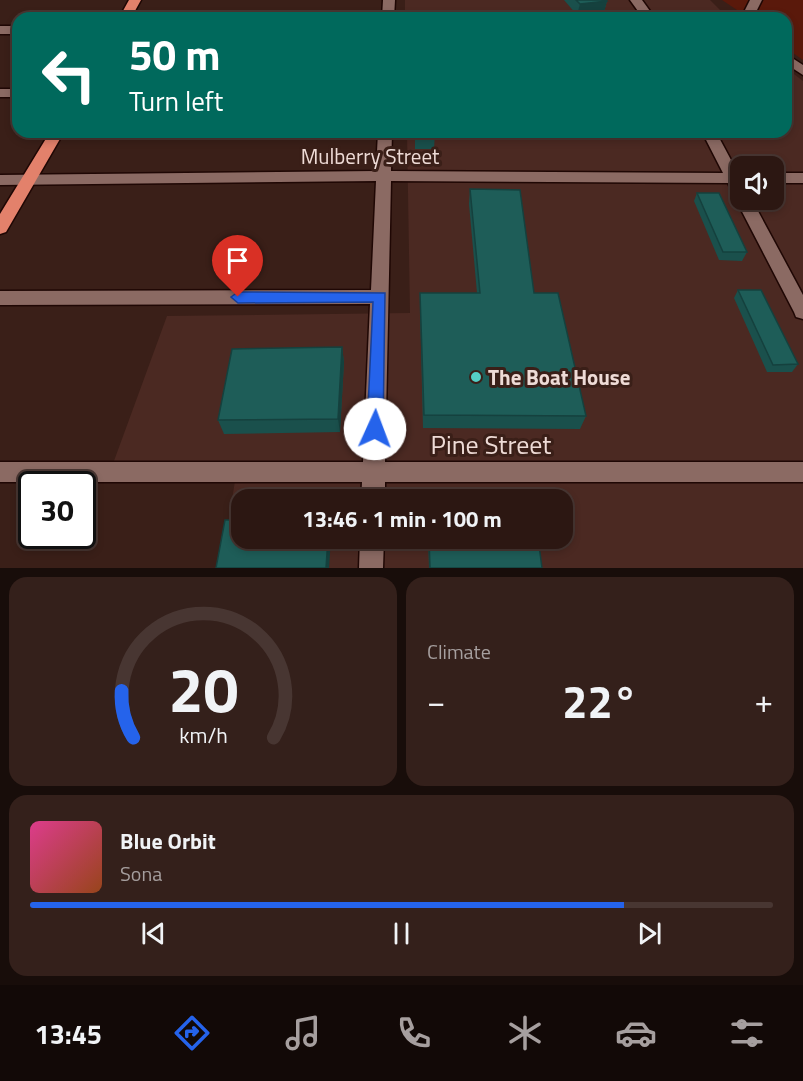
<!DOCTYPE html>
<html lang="en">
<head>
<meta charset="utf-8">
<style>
  :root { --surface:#2c1712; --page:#34201b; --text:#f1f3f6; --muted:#a69f9f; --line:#483632; --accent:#2563eb }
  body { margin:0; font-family:"Titillium Web",sans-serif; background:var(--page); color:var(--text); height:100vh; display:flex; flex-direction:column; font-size:22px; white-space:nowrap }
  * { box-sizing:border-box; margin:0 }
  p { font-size:20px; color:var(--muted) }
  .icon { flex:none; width:33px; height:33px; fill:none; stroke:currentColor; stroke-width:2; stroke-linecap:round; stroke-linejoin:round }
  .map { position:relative; height:568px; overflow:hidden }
  .side { display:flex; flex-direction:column; gap:9px; padding:9px; background:#180d0a; flex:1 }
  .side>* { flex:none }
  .top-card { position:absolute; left:12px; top:12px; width:780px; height:126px; border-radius:18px; box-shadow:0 3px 9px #0003,0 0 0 2px var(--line); background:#00695c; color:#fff; overflow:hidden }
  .fabs { position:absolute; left:730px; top:156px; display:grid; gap:12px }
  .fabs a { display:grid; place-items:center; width:54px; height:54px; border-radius:12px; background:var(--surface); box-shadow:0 3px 9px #0003,0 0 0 2px var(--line); font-size:30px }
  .speed { position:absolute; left:18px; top:471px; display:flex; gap:12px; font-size:30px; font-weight:700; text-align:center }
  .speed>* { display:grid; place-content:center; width:78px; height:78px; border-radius:50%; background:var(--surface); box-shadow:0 3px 9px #0003,0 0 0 2px var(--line); line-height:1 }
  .speed .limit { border:3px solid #111; border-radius:9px; background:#fff; color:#111 }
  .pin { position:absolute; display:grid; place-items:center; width:51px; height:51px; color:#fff; margin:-62px -26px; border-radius:50% 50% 50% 0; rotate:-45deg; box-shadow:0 0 6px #0007 }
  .pin .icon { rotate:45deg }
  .me { position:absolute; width:66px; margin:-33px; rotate:2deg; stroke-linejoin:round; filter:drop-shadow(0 0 4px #0008) }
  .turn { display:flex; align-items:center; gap:21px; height:126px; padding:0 18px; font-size:27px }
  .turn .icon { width:78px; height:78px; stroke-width:2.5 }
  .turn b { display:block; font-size:42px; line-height:51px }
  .big { font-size:45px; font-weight:700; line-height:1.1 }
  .side .widget { flex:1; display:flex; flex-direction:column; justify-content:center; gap:9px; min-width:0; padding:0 21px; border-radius:18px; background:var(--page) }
  .side .dial { align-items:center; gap:0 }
  .dial svg { height:156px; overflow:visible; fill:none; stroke:var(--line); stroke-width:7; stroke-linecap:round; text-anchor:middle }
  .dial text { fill:var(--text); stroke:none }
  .song { display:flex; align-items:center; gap:18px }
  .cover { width:72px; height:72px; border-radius:9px; background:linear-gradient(135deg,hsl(330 70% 55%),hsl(20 70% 35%)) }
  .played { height:6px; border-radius:3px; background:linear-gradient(90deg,var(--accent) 80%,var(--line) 80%) }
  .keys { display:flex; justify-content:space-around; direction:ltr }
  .heat { display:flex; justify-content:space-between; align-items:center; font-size:33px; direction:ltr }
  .side .tiles { flex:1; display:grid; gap:9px; grid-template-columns:1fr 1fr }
  .widget:last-child { grid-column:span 2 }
  .trip { position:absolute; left:231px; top:489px; width:342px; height:60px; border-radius:18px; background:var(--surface); box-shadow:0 3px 9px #0003,0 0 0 2px var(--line); font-weight:700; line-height:60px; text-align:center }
  .tabs { display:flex; height:96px; justify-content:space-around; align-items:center; background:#120907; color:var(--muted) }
  .tabs .icon { width:42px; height:42px }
  .tabs .selected { color:var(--accent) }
  .tabs b { font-size:27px; color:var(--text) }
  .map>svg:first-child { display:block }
  .built { fill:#4b2922; fill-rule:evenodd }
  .green { fill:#5a190b }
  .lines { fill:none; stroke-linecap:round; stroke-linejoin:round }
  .minor-casing { stroke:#1f0704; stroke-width:3 }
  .highway-casing { stroke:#1f0704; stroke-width:3 }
  .minor { fill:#8b6a63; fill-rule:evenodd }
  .highway { fill:#e3816b; fill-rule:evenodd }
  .wall { fill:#1a504c }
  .shaded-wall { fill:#15413e }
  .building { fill:#1e5d58; stroke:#15413e; stroke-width:1.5 }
  .route { fill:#2563eb; stroke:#184099; stroke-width:1.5 }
  .poi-dot { fill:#55cec5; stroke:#3a1f18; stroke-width:2 }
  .labels { text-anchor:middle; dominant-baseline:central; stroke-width:6; stroke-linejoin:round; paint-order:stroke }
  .street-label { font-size:21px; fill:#eedbd6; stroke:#3a1f18 }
  .poi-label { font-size:21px; font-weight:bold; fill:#eedbd6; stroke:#3a1f18; text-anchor:start }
  .near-street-label { font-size:26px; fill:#eedbd6; stroke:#3a1f18 }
</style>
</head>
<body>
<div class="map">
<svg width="803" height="568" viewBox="0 0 803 568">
  <rect width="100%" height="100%" fill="#3a1f18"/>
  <path class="built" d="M 405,0 L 710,0 L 728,18 L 405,18 Z
    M 786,68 L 803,81 L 803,568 L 221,568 L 235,481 L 107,480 L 167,316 L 410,313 L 407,132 L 786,132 ZM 741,166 L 774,166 L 774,200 L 741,200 ZM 242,500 L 562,500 L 562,538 L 242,538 Z"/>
  <path class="green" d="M 722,0 L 803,0 L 803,60 L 786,48 L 786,18 L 749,18 Z"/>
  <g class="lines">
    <g class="minor-casing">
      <path id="minor" d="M 383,0 L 395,0 L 394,18 L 382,18 Z
        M 630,0 L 642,0 L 655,18 L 643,18 Z
        M 750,0 L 762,0 L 753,18 L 741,18 Z
        M 0,26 L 18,26 L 18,34 L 0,34 Z
        M 786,54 L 803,65 L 803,75 L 786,64 Z
        M 0,89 L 18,89 L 18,97 L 0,97 Z
        M 378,132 L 392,132 L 391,171 L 723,173 L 702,132 L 716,132 L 738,173 L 741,173 L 741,190 L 731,190 L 728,183 L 391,181 L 385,462 L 803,462 L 803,482 L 385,482 L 385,500 L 361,500 L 362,482 L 0,482 L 0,462 L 363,462 L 370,304 L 0,305 L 0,291 L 371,290 L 376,181 L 0,185 L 0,175 L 376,171 Z
        M 774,173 L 803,173 L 803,183 L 774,183 Z
        M 738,196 L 741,196 L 741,200 L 752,200 L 803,295 L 803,319 L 796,317 L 794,312 L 736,200 Z
        M 360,538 L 384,538 L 383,568 L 359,568 Z"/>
    </g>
    <g class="highway-casing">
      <path id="highway" d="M 129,0 L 141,0 L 131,18 L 119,18 Z
        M 50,132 L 64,132 L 6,232 L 0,234 L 0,214 Z"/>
    </g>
    <use href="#minor" class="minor"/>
    <use href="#highway" class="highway"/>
  </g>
  <path class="wall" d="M 564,0 L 606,0 L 607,1 L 604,12 L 577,15 Z
    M 415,132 L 435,132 L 434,149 L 415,149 Z
    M 470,189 L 534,293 L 586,416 L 580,429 L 423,428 L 420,308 L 420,293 L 477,293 L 469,204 Z
    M 697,193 L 747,252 L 742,261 L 719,260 L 694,201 Z
    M 738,290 L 798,364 L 792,372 L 767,372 L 734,298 Z
    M 342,347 L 344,362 L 340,432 L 224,434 L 218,420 Z
    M 428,538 L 538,538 L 542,568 L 429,568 Z"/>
  <path class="shaded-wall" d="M 607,1 L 604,12 L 577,15 L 580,4 Z
    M 342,347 L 344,362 L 340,432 L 338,419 Z
    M 328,538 L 331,538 L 329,568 L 326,568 Z"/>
  <path class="building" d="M 576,0 L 606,0 L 607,1 L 580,4 Z
    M 415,132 L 435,132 L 435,139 L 415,139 Z
    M 470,189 L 520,190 L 534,293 L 558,293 L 586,416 L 424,415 L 420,293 L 480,293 Z
    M 697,193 L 719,193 L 747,252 L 723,252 Z
    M 738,290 L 761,290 L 798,364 L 773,365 Z
    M 342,347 L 338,419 L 218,420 L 232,349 Z
    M 225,520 L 242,520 L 242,538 L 328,538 L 326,568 L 216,568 Z
    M 429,538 L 538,538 L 542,568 L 430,568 Z"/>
  <path class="route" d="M 238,292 L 385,293 L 383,429 L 381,434 L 375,436 L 370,434 L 367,429 L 373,302 L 238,303 L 231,297 Z"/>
  <circle class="poi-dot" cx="476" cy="377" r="6"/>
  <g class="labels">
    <g class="street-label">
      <text x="370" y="156">Mulberry Street</text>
    </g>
    <g class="poi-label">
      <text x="488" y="377">The Boat House</text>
    </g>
    <g class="near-street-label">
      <text x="491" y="444">Pine Street</text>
    </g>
  </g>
</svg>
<div class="fabs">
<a><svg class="icon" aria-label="sound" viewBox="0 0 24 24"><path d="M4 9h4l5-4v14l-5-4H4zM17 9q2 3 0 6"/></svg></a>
</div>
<div class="speed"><div class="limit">30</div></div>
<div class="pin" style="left:238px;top:297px;background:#d93025"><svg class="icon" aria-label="arrive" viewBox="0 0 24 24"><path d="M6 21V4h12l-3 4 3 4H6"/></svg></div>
<svg class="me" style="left:375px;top:429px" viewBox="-20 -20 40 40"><circle r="19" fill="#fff"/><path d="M0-13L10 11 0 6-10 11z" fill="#2563eb"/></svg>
<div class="trip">13:46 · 1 min · 100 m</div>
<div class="top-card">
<div class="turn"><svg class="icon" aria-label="left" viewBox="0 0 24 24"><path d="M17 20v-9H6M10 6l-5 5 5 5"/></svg><div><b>50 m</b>Turn left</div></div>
</div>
</div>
<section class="side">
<div class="tiles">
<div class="widget dial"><svg viewBox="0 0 100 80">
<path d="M14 69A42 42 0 1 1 86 69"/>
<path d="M14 69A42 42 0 0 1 8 45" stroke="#2563eb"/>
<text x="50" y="56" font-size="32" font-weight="700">20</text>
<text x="50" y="72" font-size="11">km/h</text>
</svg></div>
<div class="widget"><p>Climate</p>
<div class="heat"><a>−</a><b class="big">22°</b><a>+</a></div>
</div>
<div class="widget">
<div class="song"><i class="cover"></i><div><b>Blue Orbit</b><p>Sona</p></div></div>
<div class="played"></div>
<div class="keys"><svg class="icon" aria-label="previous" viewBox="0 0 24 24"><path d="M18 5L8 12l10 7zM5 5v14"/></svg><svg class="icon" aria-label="pause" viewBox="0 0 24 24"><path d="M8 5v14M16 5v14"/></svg><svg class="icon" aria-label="next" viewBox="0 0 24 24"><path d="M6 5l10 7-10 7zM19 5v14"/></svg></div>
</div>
</div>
</section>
<nav class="tabs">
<b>13:45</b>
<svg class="icon selected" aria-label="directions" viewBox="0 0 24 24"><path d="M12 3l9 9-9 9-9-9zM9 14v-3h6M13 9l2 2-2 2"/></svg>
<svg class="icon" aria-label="music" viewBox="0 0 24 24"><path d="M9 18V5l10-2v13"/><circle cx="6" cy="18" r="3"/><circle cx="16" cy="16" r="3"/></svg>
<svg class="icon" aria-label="phone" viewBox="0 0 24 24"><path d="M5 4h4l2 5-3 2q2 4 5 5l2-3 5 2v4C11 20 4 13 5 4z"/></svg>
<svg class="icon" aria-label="climate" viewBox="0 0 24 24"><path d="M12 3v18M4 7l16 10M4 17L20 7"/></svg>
<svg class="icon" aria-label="car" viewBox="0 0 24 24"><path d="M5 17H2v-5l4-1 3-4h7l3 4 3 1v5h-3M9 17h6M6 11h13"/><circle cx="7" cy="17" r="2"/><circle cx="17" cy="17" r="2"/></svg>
<svg class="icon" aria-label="filters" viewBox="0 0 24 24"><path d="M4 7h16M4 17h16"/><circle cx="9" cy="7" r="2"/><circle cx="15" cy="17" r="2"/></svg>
</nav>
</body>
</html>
